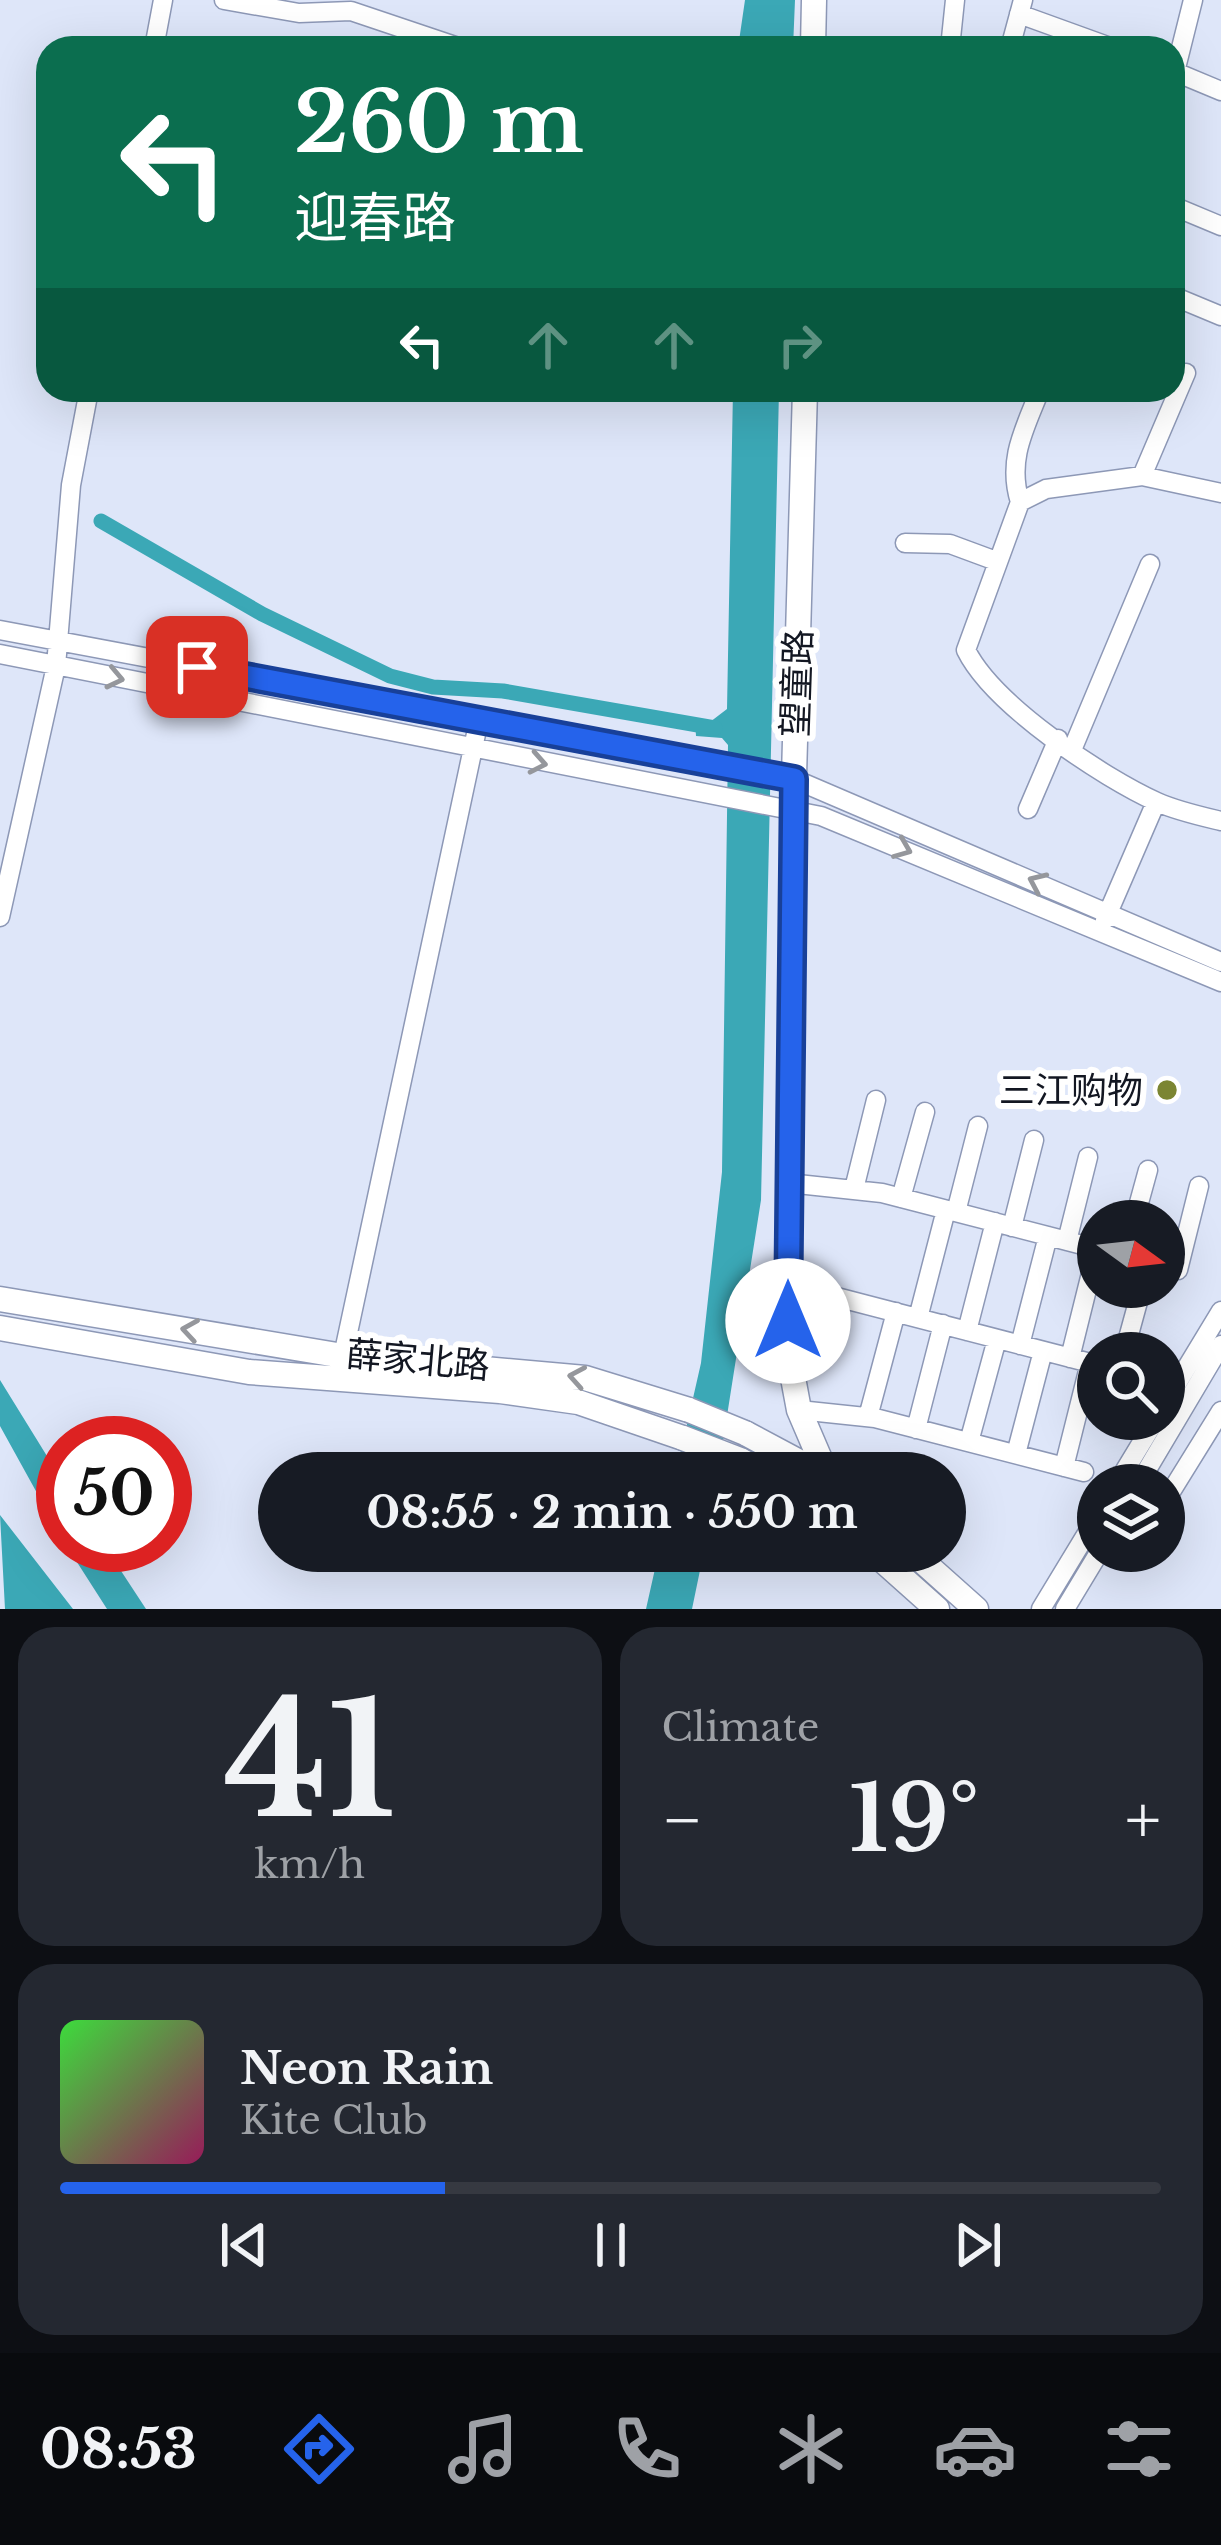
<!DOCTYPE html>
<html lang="en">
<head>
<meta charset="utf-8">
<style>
  :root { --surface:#171b24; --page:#242831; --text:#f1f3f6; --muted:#9ea1a6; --line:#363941; --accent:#2563eb }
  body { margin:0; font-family:"Libre Baskerville","Noto Sans SC",serif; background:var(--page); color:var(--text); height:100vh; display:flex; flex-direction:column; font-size:45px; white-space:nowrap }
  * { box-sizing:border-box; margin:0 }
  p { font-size:39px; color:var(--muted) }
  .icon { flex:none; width:66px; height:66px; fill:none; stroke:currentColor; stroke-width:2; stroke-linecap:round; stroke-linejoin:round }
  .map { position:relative; height:1609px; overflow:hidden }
  .side { display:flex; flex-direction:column; gap:18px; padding:18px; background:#0d0f14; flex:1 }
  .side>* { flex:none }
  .guide { position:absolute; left:36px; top:36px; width:1149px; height:366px; border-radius:36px; box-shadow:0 12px 48px #0002; background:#0b6e4f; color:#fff; overflow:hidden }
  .needle { width:78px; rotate:105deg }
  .tools { position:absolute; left:1077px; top:1200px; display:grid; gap:24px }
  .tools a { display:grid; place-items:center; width:108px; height:108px; border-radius:50%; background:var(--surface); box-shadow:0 12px 48px #0002; font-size:60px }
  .speed { position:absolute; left:36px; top:1416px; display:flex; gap:24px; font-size:60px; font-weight:700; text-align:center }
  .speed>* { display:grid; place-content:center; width:156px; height:156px; border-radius:50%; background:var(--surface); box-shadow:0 12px 48px #0002; line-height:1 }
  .speed .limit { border:18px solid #d22; background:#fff; color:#111 }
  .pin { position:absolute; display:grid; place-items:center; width:102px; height:102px; color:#fff; margin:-51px; border-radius:24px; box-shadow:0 6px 18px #0006 }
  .me { position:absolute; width:132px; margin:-66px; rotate:0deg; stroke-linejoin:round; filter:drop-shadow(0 0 9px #0008) }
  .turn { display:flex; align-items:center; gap:42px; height:252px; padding:0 60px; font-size:54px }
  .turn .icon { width:156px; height:156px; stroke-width:2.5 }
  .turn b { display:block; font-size:84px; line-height:102px }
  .lanes { display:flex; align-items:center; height:114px; padding:0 60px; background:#0003; justify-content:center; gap:60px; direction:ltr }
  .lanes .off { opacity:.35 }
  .big { font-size:90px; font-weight:700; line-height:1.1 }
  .side .widget { flex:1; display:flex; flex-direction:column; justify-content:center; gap:18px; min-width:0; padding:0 42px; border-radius:36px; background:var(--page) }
  .side .dial { align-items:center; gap:0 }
  .dial b { font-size:156px; line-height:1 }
  .song { display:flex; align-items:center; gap:36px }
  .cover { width:144px; height:144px; border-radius:18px; background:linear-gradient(135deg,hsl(120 70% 55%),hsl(330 70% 35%)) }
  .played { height:12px; border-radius:6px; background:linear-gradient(90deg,var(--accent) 35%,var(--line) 35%) }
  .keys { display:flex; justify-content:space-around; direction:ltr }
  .heat { display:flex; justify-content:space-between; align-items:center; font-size:66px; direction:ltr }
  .side .tiles { flex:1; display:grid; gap:18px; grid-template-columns:1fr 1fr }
  .widget:last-child { grid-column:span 2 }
  .trip { position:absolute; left:258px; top:1452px; width:708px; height:120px; border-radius:60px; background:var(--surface); box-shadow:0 12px 48px #0002; font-weight:700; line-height:120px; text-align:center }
  .tabs { display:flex; height:192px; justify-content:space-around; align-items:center; background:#090b0e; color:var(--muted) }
  .tabs .icon { width:84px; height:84px }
  .tabs .current { color:var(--accent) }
  .tabs b { font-size:54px; color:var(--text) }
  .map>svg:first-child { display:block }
  .water { fill:#3ba8b6 }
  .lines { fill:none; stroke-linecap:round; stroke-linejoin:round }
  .canal { stroke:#3ba8b6; stroke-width:15 }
  .minor-casing { stroke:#8d98b6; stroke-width:21 }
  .major-casing { stroke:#8d98b6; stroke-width:27 }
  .minor { stroke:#fff; stroke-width:18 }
  .major { stroke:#fff; stroke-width:24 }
  .major-bridge-casing { stroke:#8d98b6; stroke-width:27; stroke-linecap:butt }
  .major-bridge { stroke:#fff; stroke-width:24 }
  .oneway { stroke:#95979c }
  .route-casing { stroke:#184099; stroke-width:30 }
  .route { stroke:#2563eb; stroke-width:21 }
  .poi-dot { fill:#7b8532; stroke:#fff; stroke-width:4.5 }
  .labels { text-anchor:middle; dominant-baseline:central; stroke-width:12; stroke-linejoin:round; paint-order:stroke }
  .street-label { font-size:36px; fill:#131722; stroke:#fff }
  .poi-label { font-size:36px; fill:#131722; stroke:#fff; text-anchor:end }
</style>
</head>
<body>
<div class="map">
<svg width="1221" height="1609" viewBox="0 0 1221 1609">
  <rect width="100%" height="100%" fill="#dee6f9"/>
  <path class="water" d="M 745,0 L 795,0 L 793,48 L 738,48 Z
    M 733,390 L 779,390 L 761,1200 L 718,1473 L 676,1473 L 701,1363 L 722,1172 L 728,745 L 722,738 L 696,736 L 695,719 L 710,722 L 727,709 Z
    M 0,1380 L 63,1482 L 63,1540 L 0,1426 Z
    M 0,1515 L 73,1609 L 5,1609 Z
    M 66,1545 L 104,1545 L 146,1609 L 107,1609 Z
    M 659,1551 L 704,1551 L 692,1609 L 646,1609 Z"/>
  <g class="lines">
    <path class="canal" d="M 101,521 L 262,614 L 390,676 L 433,687 L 503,691 L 715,728"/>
    <g class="minor-casing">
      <path id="minor" d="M 224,0 L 299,13 L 351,11 L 461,48
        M 1019,14 L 1113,48
        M 154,48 L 163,0
        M 950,48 L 955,0
        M 1010,48 L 1023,0
        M 1173,71 L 1221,91
        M 1175,72 L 1193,0
        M 1173,206 L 1221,226
        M 1173,296 L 1221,316
        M 1142,476 L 1186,373
        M 1221,493 L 1142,476 L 1046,489 L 1020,502 L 966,650 C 993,705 1102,777 1157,802 C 1177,811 1200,816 1221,821
        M 1020,502 C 1007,460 1024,430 1040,390
        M 905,543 L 950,544 L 996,561
        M 0,630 L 794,779 L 1221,962
        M 0,654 L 821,816 L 1221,982
        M 1072,750 L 1150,564
        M 1028,809 L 1058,739
        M 0,917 L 56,666 L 71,485 L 89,390
        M 1105,920 L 1156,802
        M 788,1183 L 882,1193 L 1098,1249
        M 854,1189 L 876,1100
        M 901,1198 L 925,1112
        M 956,1212 L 978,1126
        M 1134,1221 L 1148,1170
        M 1012,1227 L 1034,1140
        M 1067,1241 L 1088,1157
        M 1178,1270 L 1199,1186
        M 788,1291 L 821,1293 L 1098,1365
        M 918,1318 L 946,1210
        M 967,1331 L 995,1222
        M 1020,1345 L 1048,1236
        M 1124,1353 L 1142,1287
        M 343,1356 L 479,720
        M 1070,1358 L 1097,1249
        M 1164,1405 L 1221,1311
        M 799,1410 L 875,1418 L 1084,1472
        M 868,1417 L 896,1312
        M 916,1429 L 943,1324
        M 969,1442 L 997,1339
        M 1016,1454 L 1043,1351
        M 1064,1467 L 1090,1363
        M 1116,1485 L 1156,1419
        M 1138,1485 L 1221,1345
        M 1164,1503 L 1221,1411
        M 1041,1609 L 1098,1515
        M 1065,1609 L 1100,1551"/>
    </g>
    <g class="major-casing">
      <path id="major" d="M 813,48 L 814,0
        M 805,390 L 793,811 L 788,1351 L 799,1410 L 826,1473
        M 0,1299 L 343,1356 L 585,1378 L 689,1410
        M 0,1328 L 249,1372 L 500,1391 L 578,1402 L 683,1438
        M 745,1433 L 820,1473
        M 740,1460 L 766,1473
        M 872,1551 L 937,1609
        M 911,1551 L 976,1609"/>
    </g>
    <use href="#minor" class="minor"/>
    <use href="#major" class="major"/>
    <g class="major-bridge-casing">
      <path id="major-bridge" d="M 689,1410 L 745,1433
        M 683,1438 L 740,1460"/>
    </g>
    <use href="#major-bridge" class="major-bridge"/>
  </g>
  <defs><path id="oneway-chevron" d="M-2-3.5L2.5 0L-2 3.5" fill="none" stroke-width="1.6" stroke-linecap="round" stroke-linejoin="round" transform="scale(3)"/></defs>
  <g class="oneway">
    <use href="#oneway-chevron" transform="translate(115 678) rotate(12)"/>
    <use href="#oneway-chevron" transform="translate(538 763) rotate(11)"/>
    <use href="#oneway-chevron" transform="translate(903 849) rotate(22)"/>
    <use href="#oneway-chevron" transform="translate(1037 882) rotate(-156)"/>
    <use href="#oneway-chevron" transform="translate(190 1330) rotate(-171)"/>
    <use href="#oneway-chevron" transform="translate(577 1377) rotate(-170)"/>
  </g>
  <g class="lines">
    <g class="route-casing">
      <path id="route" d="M 197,667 L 794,779 L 788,1321"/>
    </g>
    <use href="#route" class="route"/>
  </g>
  <circle class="poi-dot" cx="1167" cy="1090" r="12"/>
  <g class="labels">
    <g class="street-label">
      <text transform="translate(797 683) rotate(-88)">望童路</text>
      <text transform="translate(418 1360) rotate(5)">薛家北路</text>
    </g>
    <g class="poi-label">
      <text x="1143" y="1090">三江购物</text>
    </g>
  </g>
</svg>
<div class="tools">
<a><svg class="needle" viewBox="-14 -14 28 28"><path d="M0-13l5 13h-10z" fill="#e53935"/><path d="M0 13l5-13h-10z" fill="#9ea1a6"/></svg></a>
<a><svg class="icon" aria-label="search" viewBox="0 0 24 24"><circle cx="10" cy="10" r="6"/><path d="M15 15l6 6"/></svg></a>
<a><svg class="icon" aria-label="layers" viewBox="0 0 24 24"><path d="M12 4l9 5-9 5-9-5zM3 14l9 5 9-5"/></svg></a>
</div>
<div class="speed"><div class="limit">50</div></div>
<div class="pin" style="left:197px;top:667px;background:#d93025"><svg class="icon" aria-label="arrive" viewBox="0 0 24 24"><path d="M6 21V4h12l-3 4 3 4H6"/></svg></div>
<svg class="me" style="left:788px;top:1321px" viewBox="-20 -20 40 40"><circle r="19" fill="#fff"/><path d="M0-13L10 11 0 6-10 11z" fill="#2563eb"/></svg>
<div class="trip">08:55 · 2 min · 550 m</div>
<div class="guide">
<div class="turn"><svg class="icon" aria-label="left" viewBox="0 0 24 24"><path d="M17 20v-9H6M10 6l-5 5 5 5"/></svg><div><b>260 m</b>迎春路</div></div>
<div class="lanes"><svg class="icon" aria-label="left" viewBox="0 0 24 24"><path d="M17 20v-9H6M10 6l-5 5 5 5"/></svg><svg class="icon off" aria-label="ahead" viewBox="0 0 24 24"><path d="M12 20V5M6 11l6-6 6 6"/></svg><svg class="icon off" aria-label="ahead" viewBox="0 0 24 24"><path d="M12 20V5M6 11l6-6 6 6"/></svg><svg class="icon off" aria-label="right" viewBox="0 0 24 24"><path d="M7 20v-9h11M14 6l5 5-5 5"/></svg></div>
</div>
</div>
<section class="side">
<div class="tiles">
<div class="widget dial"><b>41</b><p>km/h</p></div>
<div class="widget"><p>Climate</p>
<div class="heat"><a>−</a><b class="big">19°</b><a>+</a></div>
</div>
<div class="widget">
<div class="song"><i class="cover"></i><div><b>Neon Rain</b><p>Kite Club</p></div></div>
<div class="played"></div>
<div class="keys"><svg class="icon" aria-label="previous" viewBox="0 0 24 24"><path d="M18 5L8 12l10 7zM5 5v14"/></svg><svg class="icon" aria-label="pause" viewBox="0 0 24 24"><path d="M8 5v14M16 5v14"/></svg><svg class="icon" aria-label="next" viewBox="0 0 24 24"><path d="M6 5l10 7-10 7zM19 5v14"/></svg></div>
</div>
</div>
</section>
<nav class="tabs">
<b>08:53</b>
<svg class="icon current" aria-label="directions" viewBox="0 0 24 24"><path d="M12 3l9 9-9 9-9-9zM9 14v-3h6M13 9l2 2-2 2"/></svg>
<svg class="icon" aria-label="music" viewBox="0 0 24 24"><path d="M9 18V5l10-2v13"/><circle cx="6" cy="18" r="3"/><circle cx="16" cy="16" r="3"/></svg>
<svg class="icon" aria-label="phone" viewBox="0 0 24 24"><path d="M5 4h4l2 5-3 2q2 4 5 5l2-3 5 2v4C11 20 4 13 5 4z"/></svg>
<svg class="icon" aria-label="climate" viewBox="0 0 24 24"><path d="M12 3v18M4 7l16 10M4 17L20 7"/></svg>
<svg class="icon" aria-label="car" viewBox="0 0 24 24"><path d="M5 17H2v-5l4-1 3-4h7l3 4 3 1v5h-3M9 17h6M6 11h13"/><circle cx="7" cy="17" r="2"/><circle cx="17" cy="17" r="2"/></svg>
<svg class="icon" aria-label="filters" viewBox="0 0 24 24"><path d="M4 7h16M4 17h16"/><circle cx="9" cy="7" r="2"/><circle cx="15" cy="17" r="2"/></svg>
</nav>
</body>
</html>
